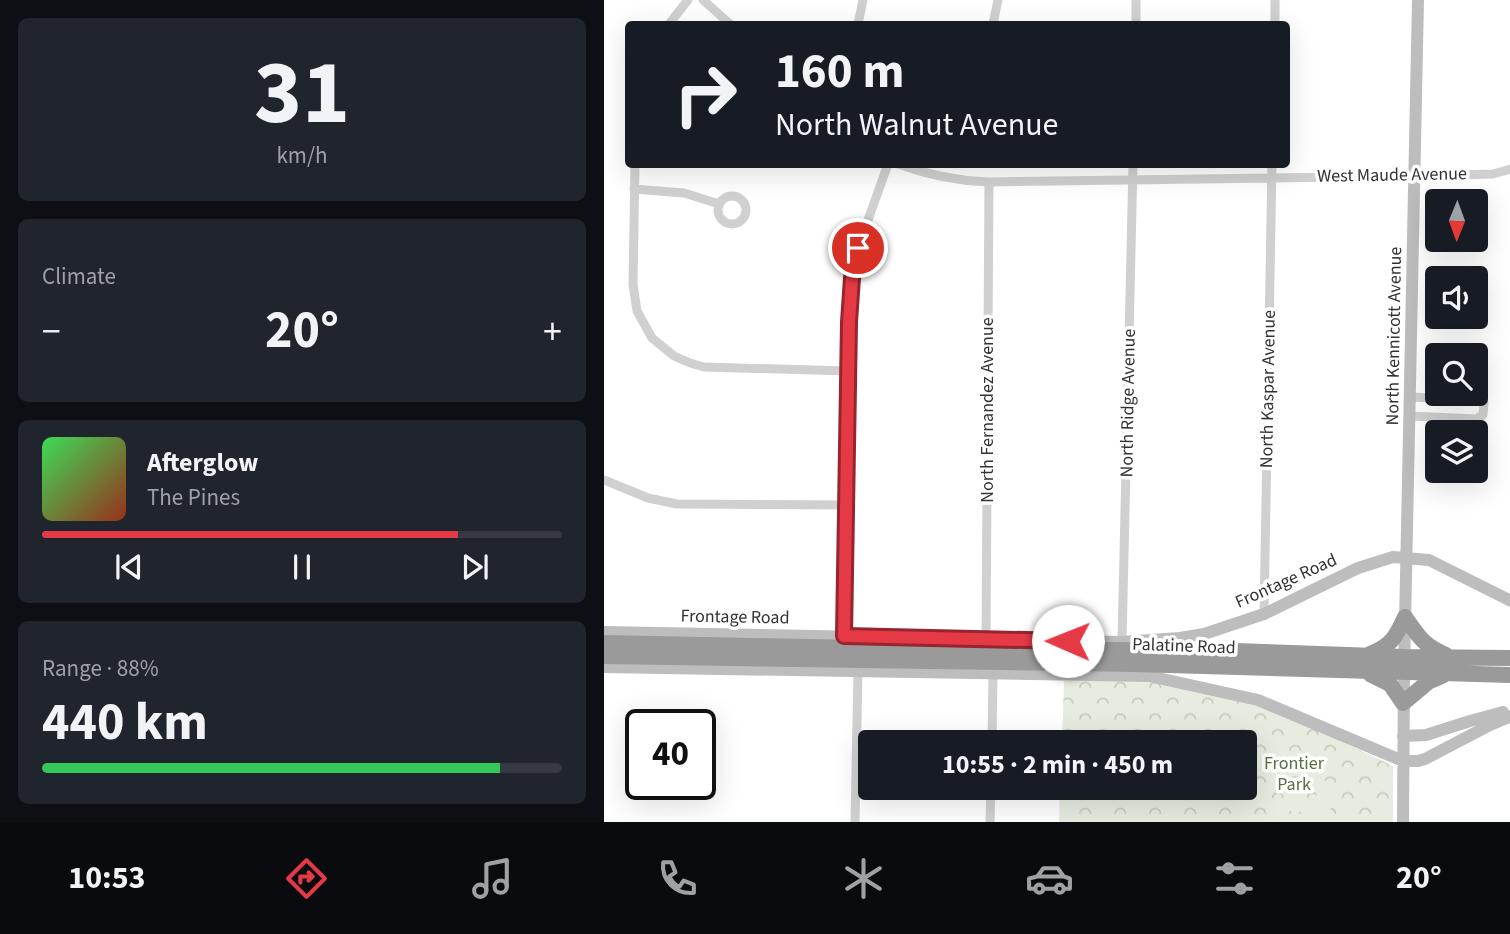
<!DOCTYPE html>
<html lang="en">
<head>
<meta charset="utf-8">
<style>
  :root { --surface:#171b24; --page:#20242c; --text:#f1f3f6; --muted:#9ea1a6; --line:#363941; --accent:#e63946 }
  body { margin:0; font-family:"Source Sans 3",sans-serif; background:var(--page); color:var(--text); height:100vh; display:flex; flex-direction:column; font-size:26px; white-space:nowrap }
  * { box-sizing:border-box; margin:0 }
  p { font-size:23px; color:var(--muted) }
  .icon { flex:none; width:38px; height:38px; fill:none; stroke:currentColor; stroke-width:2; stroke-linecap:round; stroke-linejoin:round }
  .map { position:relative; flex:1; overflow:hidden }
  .details { display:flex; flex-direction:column; gap:18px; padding:18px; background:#0d0f14; width:604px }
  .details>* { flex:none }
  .guide { position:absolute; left:21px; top:21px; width:665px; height:147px; border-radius:7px; box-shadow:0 7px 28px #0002; background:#171b24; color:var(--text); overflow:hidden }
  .needle { width:46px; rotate:181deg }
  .tools { position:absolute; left:821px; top:189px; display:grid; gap:14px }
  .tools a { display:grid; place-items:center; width:63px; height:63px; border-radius:7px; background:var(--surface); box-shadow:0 7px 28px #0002; font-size:35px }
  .speed { position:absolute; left:21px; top:709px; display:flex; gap:14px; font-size:35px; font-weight:700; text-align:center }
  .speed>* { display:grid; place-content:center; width:91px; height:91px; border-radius:50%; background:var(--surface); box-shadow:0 7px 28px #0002; line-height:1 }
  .speed .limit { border:4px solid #111; border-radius:10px; background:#fff; color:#111 }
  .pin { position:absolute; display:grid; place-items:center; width:60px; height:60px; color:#fff; margin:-30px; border:4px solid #fff; border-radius:50%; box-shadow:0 2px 7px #0007 }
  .me { position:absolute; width:77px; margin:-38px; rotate:271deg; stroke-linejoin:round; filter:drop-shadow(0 0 5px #0008) }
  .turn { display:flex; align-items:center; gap:24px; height:147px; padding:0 35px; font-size:32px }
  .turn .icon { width:91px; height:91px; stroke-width:2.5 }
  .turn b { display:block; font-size:49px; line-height:60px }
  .big { font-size:52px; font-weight:700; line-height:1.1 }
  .details .card { flex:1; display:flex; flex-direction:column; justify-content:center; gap:10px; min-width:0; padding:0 24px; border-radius:10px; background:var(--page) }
  .details .dial { align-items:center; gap:0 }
  .dial b { font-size:91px; line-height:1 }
  .song { display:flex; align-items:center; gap:21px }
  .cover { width:84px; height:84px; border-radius:10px; background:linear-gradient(135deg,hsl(130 70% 55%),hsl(10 70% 35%)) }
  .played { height:7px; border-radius:4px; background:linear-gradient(90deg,var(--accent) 80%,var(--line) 80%) }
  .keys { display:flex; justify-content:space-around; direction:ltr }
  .heat { display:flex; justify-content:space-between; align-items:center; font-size:38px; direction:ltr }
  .charge { height:10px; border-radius:5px; background:linear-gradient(90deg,#34c759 88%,var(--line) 0) }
  .trip { position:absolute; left:254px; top:730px; width:399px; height:70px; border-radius:7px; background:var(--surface); box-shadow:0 7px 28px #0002; font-weight:700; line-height:70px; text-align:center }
  .tab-bar { display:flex; height:112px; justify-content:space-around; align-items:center; background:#090b0e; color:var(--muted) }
  .tab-bar .icon { width:49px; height:49px }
  .tab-bar .on { color:var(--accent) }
  .tab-bar b { font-size:32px; color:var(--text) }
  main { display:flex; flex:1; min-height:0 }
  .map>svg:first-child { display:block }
  .park { fill:url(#park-crowns) }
  .pitch { fill:#e6ecdf }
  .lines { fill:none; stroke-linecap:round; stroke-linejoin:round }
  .street { stroke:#d0d0d0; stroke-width:9 }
  .secondary { stroke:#bdbdbd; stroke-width:12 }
  .highway { stroke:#9a9a9a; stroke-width:16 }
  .route-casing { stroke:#96252e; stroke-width:18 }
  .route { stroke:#e63946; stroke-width:12 }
  .labels { text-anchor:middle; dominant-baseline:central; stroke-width:7; stroke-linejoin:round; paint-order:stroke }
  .street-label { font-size:18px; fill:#333; stroke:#fff }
  .park-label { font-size:18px; fill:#56703f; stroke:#fff }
</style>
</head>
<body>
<main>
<section class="details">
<div class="card dial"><b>31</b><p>km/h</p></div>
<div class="card"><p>Climate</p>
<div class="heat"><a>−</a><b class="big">20°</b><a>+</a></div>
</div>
<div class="card">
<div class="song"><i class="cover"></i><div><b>Afterglow</b><p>The Pines</p></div></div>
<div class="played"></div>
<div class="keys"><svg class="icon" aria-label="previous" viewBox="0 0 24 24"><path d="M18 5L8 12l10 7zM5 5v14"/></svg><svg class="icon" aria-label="pause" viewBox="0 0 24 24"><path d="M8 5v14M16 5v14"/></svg><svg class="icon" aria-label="next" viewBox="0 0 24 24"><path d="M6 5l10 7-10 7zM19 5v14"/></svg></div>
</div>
<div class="card"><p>Range · 88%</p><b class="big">440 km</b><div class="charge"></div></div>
</section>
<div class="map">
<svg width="907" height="822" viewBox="0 0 907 822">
  <defs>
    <pattern id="park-crowns" width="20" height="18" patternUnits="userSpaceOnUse" patternTransform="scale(1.75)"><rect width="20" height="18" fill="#e6ecdf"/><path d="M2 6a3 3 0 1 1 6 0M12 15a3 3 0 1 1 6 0" fill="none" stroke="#c6cbc0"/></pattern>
  </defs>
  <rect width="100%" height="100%" fill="#fff"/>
  <path class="park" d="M 460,681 L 543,681 L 650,704 L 721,733 L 789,766 L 789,822 L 455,822 L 456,788 L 640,788 L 640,742 L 458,742 Z"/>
  <path class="pitch" d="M 689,778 L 704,779 L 701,812 L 686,811 Z
    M 714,780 L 729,781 L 726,814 L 711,813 Z"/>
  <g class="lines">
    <path class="street" d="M 99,0 L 126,24
      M 65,24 L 84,0
      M 254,24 L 259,0
      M 389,24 L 394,0
      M 532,24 L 532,0
      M 671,24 L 671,0
      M 31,164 L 29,284 L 33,311 L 48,338 L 70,356 L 86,363 L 100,367 L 244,371
      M 294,164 C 324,175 353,181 385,182 L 810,176 L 889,174 L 907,169
      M 30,189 L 80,193 L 115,204
      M114 210a14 14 0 1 1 28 0a14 14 0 1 1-28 0Z
      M 806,416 L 872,419 L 879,415 L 880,403 L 875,400 L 806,397
      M 0,480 L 44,498 L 73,504 L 243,505
      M 660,614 L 668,164
      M 240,636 L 244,371 L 247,296 L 254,248 L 284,164
      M 382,639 L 385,182
      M 518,642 L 529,164
      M 388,742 L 389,674
      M 251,822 L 254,671
      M 386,822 L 387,788"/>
    <path class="secondary" d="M 0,632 L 518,642 L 576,638 L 600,634 L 660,614 L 754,568 L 789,557 L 825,560 L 907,601
      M 0,667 L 545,676 L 654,700 L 799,761 L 814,761 L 821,759 L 886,725 L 907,716
      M 799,736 L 822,735 L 866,721 L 899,712
      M 799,822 L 800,672 L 814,0"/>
    <path class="highway" d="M 801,617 C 815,637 819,645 842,655
      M 0,643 L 254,648 L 631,651 L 800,657 L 907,658
      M 766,654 C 787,646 792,637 801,617
      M 0,656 L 530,664 L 907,675
      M 766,674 L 786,684 L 799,703 L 824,682 L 838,676"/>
  </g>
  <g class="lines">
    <g class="route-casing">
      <path id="route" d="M 254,248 L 248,278 L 245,322 L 240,636 L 464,641"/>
    </g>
    <use href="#route" class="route"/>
  </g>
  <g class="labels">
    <g class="street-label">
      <text transform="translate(788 175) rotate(-1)">West Maude Avenue</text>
      <text transform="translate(790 336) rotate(-89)">North Kennicott Avenue</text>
      <text transform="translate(664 389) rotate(-89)">North Kaspar Avenue</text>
      <text transform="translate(524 403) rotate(-89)">North Ridge Avenue</text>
      <text transform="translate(383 410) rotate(-90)">North Fernandez Avenue</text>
      <text transform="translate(682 581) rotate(-24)">Frontage Road</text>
      <text transform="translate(131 617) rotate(1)">Frontage Road</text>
      <text transform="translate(580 646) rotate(2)">Palatine Road</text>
    </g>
    <g class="park-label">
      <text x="690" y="763">Frontier<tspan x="690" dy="21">Park</tspan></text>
    </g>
  </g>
</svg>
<div class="tools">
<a><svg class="needle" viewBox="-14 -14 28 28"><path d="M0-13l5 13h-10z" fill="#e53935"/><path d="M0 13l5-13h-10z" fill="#9ea1a6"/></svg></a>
<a><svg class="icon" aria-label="sound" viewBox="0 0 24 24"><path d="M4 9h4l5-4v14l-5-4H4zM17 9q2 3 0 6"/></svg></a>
<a><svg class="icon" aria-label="search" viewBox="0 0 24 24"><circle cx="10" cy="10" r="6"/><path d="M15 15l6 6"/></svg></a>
<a><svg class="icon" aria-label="layers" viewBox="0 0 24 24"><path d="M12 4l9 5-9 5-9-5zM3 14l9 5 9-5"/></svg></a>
</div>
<div class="speed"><div class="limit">40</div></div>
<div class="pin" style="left:254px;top:248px;background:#d93025"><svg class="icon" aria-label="arrive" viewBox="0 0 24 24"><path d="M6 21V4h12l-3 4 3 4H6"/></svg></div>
<svg class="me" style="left:464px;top:641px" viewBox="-20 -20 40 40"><circle r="19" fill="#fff"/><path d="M0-13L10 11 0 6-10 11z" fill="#e63946"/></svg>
<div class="trip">10:55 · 2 min · 450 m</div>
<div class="guide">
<div class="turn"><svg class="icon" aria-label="right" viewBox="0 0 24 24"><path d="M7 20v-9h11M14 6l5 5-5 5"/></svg><div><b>160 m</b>North Walnut Avenue</div></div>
</div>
</div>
</main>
<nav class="tab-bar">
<b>10:53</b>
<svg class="icon on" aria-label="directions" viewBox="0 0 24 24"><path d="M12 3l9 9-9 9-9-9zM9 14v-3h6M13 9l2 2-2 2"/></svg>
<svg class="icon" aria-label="music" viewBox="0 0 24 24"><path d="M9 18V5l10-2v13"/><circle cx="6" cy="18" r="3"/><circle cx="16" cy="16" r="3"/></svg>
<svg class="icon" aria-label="phone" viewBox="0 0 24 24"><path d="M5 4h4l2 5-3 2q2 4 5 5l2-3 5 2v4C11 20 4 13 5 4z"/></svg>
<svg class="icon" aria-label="climate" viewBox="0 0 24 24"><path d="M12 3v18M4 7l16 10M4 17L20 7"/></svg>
<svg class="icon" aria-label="car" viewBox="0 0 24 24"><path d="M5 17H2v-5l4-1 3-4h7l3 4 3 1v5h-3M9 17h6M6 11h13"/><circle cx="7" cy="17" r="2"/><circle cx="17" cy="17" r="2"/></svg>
<svg class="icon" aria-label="filters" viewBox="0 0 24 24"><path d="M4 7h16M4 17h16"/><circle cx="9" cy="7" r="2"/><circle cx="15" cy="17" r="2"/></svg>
<b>20°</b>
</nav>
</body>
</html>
